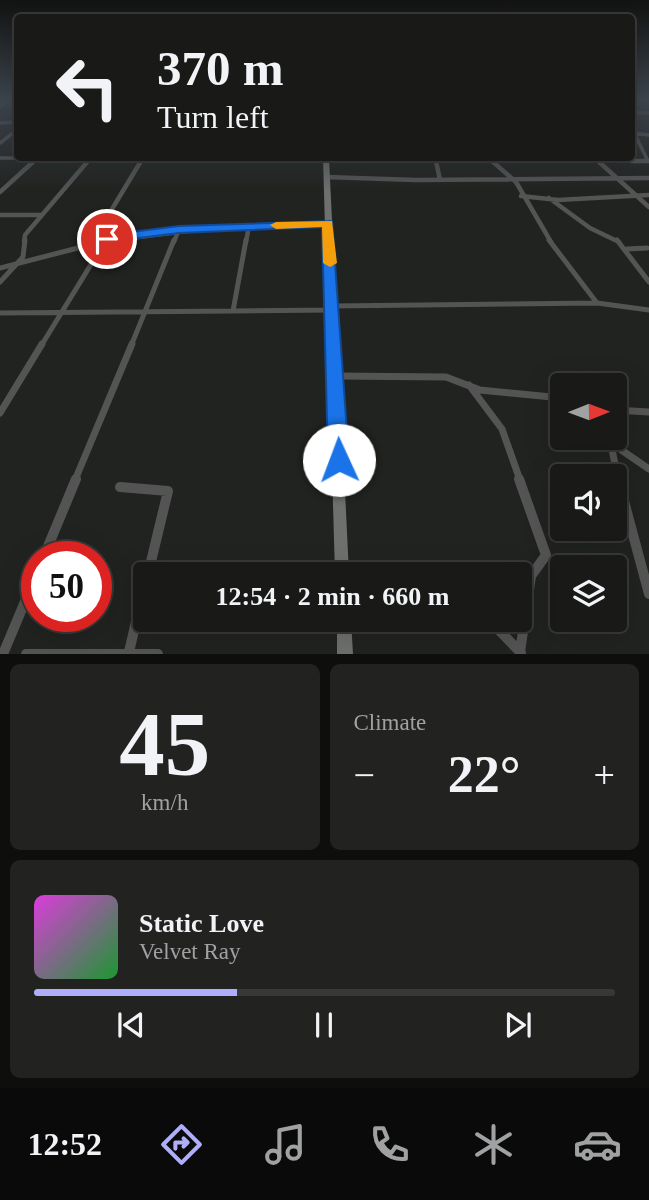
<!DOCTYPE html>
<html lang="en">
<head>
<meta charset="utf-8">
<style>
  :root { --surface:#191a18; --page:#222321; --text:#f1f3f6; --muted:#9fa1a2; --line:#373837; --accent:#afaefa }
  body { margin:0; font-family:"Times New Roman",serif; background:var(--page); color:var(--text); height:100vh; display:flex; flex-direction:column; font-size:26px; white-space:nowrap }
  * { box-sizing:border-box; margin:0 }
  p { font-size:23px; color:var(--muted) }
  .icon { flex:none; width:38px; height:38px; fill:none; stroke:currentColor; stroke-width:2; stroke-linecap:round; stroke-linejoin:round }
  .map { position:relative; height:654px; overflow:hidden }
  .panel { display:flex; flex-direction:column; gap:10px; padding:10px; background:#0e0e0d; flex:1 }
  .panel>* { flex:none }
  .banner { position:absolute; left:14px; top:14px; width:621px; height:147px; border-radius:7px; box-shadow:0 7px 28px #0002,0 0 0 2px var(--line); background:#191a18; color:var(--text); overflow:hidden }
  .needle { width:46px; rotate:89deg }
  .fabs { position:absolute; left:550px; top:373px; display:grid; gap:14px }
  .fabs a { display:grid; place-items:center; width:77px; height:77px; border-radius:7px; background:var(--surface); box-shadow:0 7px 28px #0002,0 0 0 2px var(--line); font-size:35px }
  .speed { position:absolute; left:21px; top:541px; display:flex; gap:14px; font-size:35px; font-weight:700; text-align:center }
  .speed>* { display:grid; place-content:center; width:91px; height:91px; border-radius:50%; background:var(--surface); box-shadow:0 7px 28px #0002,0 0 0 2px var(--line); line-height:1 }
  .speed .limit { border:10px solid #d22; background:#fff; color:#111 }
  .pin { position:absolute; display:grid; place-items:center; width:60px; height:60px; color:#fff; margin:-30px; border:4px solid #fff; border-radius:50%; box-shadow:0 2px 7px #0007 }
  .me { position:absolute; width:77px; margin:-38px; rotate:358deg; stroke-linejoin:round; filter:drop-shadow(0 0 5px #0008) }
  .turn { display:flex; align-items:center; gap:24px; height:147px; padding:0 28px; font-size:32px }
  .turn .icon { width:91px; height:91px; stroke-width:2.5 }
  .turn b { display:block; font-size:49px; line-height:60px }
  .big { font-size:52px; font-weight:700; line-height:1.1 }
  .panel .tile { flex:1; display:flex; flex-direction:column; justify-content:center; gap:10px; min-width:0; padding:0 24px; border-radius:10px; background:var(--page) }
  .panel .dial { align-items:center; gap:0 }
  .dial b { font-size:91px; line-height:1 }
  .song { display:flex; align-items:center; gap:21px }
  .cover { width:84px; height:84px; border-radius:10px; background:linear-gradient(135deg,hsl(300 70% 55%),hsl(130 70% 35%)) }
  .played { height:7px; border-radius:4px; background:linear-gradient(90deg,var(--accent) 35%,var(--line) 35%) }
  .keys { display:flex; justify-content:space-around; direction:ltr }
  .heat { display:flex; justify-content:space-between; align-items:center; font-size:38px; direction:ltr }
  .panel .tiles { flex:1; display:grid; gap:10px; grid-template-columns:1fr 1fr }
  .tile:last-child { grid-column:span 2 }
  .trip { position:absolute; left:133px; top:562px; width:399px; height:70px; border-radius:7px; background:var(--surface); box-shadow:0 7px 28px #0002,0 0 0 2px var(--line); font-weight:700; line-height:70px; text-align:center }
  .dock { display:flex; height:112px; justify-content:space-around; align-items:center; background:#0a0a0a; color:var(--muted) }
  .dock .icon { width:49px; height:49px }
  .dock .active { color:var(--accent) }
  .dock b { font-size:32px; color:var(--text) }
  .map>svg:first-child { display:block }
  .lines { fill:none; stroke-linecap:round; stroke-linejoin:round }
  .street-far4 { stroke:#535453; stroke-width:3.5 }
  .street-far3 { stroke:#535453; stroke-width:4.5 }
  .street-far2 { stroke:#535453; stroke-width:5 }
  .street-far1 { stroke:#535453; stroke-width:7 }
  .street { stroke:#535453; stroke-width:10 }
  .secondary { fill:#6e706e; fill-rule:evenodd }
  .route { fill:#1a73e8; stroke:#114b97; stroke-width:2 }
  .slow { fill:#f59e0b }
</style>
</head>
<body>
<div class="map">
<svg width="649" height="654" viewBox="0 0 649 654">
  <rect width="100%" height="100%" fill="#212320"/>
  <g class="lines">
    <path class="street-far4" d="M 0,107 L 10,100
      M 632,112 L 649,113
      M 0,123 L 18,122
      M 632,129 L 648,161
      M 634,133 L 649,135
      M 0,143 L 18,129
      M 0,158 L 24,158
      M 435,158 L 436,162
      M 489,158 L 494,162
      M 595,158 L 600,162
      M 599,160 L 649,161
      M 32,162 L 37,158
      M 86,162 L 90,158
      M 140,162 L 143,158"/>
    <path class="street-far3" d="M 436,161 L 440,180
      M 492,161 L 516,182 L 551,242
      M 598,161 L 649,207
      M 631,161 L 649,161
      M 326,177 L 416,180 L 649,178
      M 0,192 L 34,161
      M 521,196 L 558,200 L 649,195
      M 549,198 L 590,228 L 619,242
      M 0,215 L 41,215
      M 24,242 L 25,235 L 88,161
      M 99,242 L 203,229 L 328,223
      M 104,242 L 107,238 L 103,224 L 141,161
      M 174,242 L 179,229
      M 246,242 L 249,226"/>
    <path class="street-far2" d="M 549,240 L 597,303
      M 617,240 L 649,282
      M 627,249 L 647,248
      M 0,268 L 109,240
      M 0,282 L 23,257 L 25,240
      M 332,306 L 597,303 L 649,310
      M 233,311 L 332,310
      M 0,313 L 233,311 L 246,240
      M 41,346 L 106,240
      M 131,346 L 174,240"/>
    <path class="street-far1" d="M 336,376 L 446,377 L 480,390 L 562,398
      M 469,385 L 502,429 L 520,480
      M 614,410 L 649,412
      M 0,413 L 42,344
      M 604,438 L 649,469
      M 611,444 L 618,480
      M 75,480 L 132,344"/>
    <path class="street" d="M 519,479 L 546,555 L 531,576 L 520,652
      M 618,479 L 649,594
      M 120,487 L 168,491 L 148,574
      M 44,556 L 76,479
      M 476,620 L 495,626 L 521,653
      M 129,652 L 145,583
      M 3,654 L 37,573
      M 26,654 L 158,654"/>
    <path class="secondary" d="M 323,158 L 329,158 L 349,574 L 335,574 Z
      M 337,620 L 351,620 L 353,654 L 337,654 Z"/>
  </g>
  <linearGradient id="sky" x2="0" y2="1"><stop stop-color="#121312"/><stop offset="0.52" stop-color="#3d454e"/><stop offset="1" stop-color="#3d454e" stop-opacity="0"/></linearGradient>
  <rect width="649" height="192" fill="url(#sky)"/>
  <path class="route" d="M 332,221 L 349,460 L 346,466 L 339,469 L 331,466 L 328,460 L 322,227 L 179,233 L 107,242 L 101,239 L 107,235 L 179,226 Z"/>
  <path class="slow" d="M 332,221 L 337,263 L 330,267 L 323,263 L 322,227 L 276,229 L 270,225 L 276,222 Z"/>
</svg>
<div class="fabs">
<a><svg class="needle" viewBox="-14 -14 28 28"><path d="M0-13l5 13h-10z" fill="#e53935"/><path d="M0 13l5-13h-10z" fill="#9fa1a2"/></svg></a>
<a><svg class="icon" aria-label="sound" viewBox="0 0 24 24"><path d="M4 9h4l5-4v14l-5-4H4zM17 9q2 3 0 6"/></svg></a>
<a><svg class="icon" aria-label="layers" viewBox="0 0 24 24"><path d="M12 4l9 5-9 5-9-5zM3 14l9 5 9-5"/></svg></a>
</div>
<div class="speed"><div class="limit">50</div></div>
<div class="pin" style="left:107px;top:239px;background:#d93025"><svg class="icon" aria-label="arrive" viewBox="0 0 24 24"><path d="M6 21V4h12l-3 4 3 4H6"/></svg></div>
<svg class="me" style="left:339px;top:460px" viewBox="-20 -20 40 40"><circle r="19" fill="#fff"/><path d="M0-13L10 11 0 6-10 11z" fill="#1a73e8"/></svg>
<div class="trip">12:54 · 2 min · 660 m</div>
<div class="banner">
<div class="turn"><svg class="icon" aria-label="left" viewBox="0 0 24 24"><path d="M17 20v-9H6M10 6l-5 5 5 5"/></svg><div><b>370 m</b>Turn left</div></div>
</div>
</div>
<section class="panel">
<div class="tiles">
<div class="tile dial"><b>45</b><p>km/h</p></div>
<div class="tile"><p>Climate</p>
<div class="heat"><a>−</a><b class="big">22°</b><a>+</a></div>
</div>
<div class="tile">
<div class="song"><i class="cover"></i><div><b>Static Love</b><p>Velvet Ray</p></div></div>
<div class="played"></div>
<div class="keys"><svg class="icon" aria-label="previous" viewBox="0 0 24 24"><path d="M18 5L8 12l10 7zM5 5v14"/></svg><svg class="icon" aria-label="pause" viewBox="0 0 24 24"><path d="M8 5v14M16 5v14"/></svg><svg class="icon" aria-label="next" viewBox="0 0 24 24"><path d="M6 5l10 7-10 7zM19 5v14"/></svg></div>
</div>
</div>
</section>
<nav class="dock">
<b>12:52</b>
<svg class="icon active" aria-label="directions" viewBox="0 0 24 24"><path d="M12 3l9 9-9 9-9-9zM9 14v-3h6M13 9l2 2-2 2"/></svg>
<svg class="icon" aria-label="music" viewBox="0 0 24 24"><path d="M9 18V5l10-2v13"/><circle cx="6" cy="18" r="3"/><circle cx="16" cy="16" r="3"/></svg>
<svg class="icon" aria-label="phone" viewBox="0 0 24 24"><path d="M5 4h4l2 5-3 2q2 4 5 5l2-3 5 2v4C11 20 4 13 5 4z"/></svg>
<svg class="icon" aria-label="climate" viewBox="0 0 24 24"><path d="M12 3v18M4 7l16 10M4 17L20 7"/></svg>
<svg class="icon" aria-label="car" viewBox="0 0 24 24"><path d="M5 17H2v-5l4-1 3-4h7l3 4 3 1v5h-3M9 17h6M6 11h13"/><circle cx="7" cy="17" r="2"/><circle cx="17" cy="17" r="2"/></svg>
</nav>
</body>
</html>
